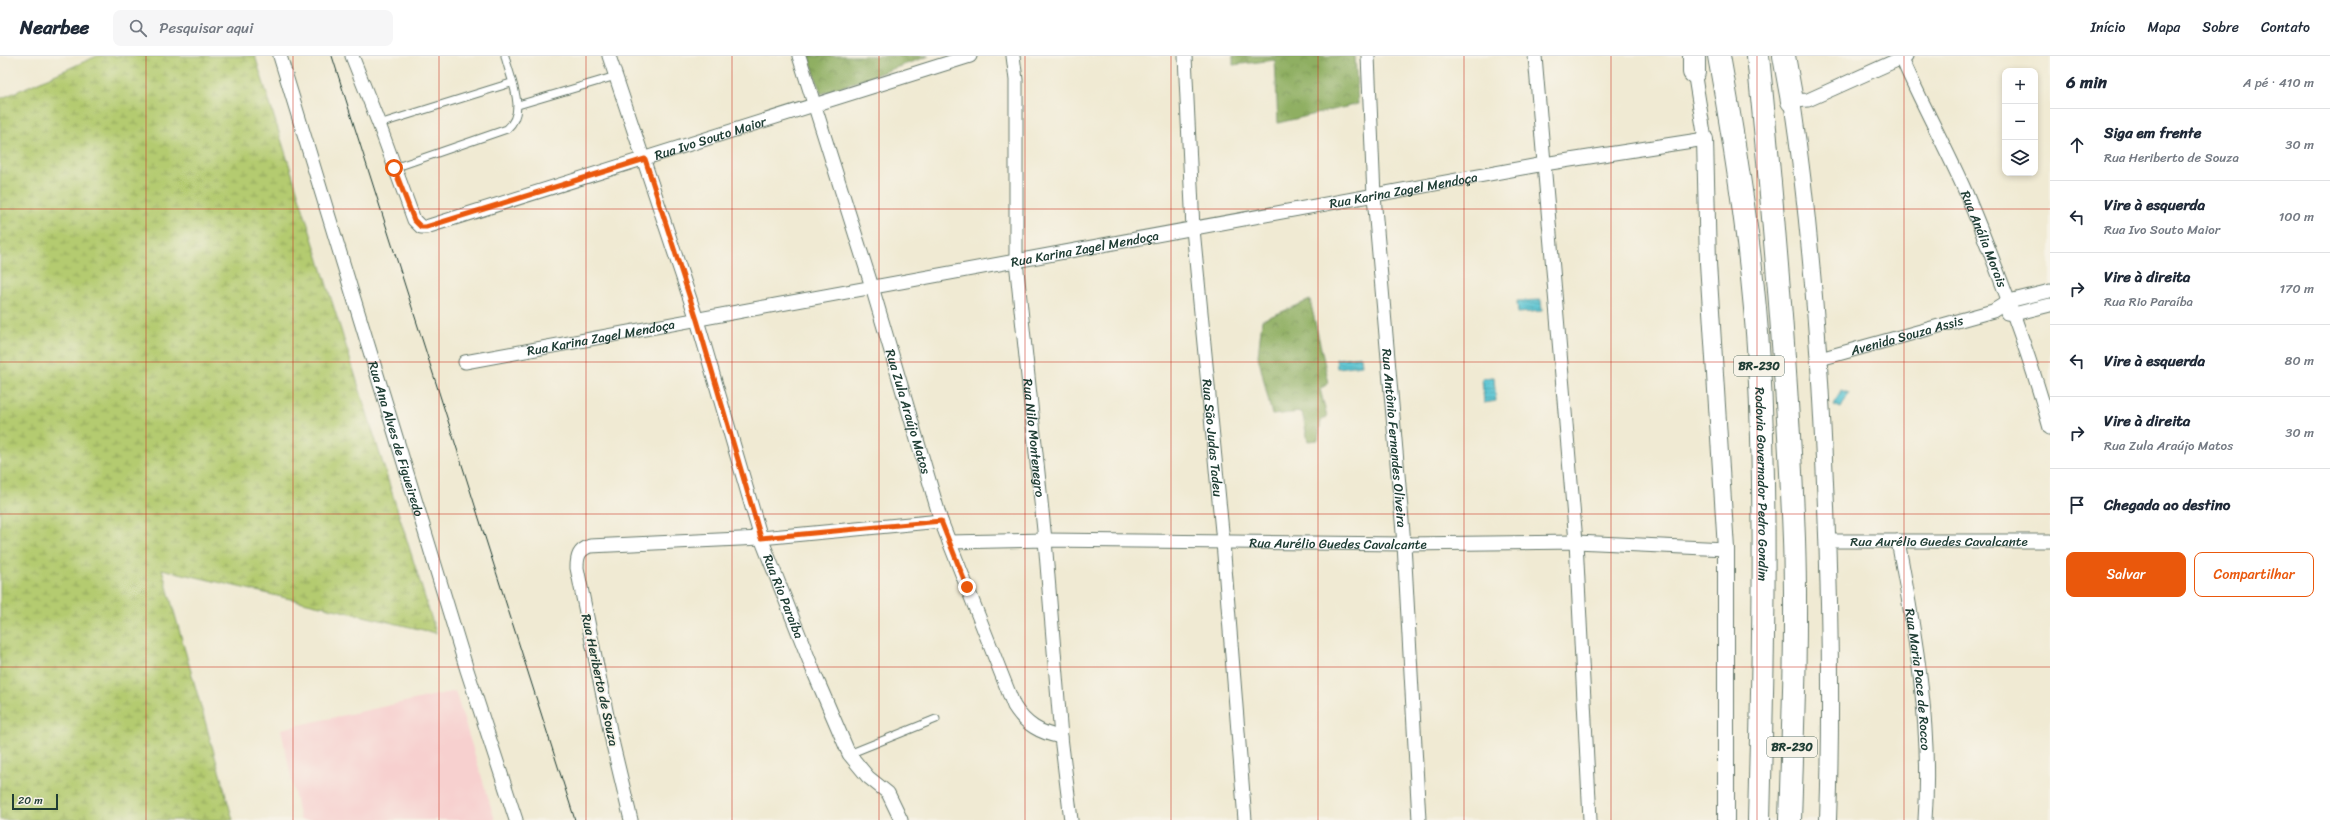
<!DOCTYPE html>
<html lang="pt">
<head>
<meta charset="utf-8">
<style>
	:root { --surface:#fff; --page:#f6f6f7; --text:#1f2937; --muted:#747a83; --line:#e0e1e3; --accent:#ea580c }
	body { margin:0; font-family:Sriracha,sans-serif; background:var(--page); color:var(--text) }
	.controls { position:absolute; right:12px; top:12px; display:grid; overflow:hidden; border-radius:8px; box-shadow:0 2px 6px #0003 }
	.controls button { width:36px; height:36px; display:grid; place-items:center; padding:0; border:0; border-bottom:1px solid var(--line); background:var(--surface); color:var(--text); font:20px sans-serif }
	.scale { position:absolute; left:12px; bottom:10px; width:46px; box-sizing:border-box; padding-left:4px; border:2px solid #1f3d34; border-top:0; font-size:11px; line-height:14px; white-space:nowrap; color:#1f3d34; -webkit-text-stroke:3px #f7f3e8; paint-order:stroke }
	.stop { position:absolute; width:12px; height:12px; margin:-9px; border:3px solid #ea580c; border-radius:50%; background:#fff }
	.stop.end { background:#ea580c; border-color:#fff; box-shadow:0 1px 4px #0008 }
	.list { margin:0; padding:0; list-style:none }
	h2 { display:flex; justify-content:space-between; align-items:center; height:52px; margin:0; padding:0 16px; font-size:17px }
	h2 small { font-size:13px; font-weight:400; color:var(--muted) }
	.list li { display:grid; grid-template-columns:26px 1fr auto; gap:12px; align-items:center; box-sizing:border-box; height:72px; padding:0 16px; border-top:1px solid var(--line) }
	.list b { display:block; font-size:15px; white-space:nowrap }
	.list p { margin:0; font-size:13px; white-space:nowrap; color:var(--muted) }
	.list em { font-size:13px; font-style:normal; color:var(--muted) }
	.actions { display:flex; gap:8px; padding:12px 16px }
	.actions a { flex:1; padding:9px 0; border:1px solid var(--accent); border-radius:8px; text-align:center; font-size:14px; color:var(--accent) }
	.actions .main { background:var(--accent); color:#fff }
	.icon { flex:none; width:22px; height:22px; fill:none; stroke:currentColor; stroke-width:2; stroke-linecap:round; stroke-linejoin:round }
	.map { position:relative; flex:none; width:2050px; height:764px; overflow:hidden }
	header { display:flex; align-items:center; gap:24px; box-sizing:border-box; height:56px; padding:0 20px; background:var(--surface); border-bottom:1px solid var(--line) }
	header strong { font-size:19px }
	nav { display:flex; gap:22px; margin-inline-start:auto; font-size:14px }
	.search { width:280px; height:36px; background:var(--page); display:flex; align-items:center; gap:10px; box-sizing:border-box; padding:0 14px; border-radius:8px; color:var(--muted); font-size:15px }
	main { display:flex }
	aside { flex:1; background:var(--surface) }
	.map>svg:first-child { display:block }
	.built { fill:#f7d0cf }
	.forest { fill:url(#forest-crowns); stroke:#57764b }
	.wetland { fill:url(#wetland-marsh); stroke:#6a8452 }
	.water { fill:url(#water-rules); stroke:#3c8184 }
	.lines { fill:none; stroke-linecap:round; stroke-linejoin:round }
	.service-casing { stroke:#687a6c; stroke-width:9 }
	.minor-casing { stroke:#687a6c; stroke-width:15 }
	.tertiary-casing { stroke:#687a6c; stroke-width:18 }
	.trunk-casing { stroke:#687a6c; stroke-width:24 }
	.service { stroke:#fff; stroke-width:7 }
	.minor { stroke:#fff; stroke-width:13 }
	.tertiary { stroke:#fff; stroke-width:16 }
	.trunk { stroke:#fff; stroke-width:22 }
	.tram { stroke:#1f3d34; stroke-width:1 }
	.route { stroke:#ea580c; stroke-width:5 }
	.grid { fill:none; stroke:#c8321e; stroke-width:1; stroke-opacity:0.55 }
	.labels { text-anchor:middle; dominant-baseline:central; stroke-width:3.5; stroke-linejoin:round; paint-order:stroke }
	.shield { fill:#f7f3e8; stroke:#60746a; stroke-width:1 }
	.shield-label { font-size:12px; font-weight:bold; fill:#1f3d34 }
	.street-label { font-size:13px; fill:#1f3d34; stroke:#f7f3e8 }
</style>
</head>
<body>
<header>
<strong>Nearbee</strong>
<div class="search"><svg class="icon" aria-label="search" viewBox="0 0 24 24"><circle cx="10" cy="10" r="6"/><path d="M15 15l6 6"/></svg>Pesquisar aqui</div>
<nav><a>Início</a><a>Mapa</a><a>Sobre</a><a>Contato</a></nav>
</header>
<main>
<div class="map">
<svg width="2050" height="764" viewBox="0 0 2050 764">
	<defs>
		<pattern id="forest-crowns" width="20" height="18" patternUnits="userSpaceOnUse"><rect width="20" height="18" fill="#8faf62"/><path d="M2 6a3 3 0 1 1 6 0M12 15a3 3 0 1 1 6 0" fill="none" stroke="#749052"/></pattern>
		<pattern id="wetland-marsh" width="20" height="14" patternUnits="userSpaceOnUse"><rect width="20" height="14" fill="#b4cb70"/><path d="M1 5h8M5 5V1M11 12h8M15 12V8" fill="none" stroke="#92a65d"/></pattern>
		<pattern id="water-rules" width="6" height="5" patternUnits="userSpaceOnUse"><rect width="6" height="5" fill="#5ac5d3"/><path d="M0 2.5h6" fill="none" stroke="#4aa1ac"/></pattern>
	</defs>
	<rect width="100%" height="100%" fill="#f7f3e8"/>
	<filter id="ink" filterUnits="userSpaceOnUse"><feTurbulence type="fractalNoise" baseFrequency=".025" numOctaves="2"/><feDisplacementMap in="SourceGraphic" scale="8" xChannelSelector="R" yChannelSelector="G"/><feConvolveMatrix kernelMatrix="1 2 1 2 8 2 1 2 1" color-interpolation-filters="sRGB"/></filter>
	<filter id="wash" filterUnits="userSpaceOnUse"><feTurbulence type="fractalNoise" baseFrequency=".012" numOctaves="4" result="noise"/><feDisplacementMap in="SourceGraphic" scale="16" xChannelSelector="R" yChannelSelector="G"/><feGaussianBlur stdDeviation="0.9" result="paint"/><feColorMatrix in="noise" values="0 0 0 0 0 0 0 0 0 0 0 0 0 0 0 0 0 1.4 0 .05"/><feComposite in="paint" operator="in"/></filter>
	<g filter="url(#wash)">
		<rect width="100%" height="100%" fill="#f0ead3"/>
		<polygon class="built" points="455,635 495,764 300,764 281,673"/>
		<g class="forest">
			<polygon points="809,0 929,0 821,38"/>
			<polygon points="1233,0 1355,0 1358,48 1278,67 1275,4 1233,9"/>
			<polygon points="1310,244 1329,327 1320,333 1327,361 1321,365 1318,384 1308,385 1302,356 1272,359 1258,300 1262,264"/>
		</g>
		<polygon class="wetland" points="97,0 255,0 436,577 162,513 233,764 0,764 0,43"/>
		<g class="water">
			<polygon points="1541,244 1542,255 1518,257 1517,245"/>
			<polygon points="1361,300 1362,309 1337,312 1336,303"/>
			<polygon points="1494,321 1496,345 1484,347 1482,322"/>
			<polygon points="1841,334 1849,337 1841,352 1834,349"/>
		</g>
	</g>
	<g filter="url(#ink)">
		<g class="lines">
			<defs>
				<g id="service">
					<polyline points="518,49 616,20"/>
					<polyline points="379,68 511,27"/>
					<path d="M394,112L507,73C528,55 510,23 505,0"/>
					<polyline points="849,698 936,663"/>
				</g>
				<g id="minor">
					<path id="s1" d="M280,0L467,614L516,764"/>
					<path id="s2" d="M352,0L379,68L414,164L421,171H426L970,0"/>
					<path id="s3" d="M609,0L697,264L761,482L815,619L849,698L868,721L888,737L901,764"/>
					<path id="s4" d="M799,0L872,231L941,465L1014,650C1026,669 1040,677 1061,681"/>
					<path id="s5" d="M1013,0L1016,24V205L1045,484L1061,681L1071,764"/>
					<path id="s6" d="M1185,0L1193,173L1223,486L1245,764"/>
					<path id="s7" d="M1368,0L1374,140L1404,488L1419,764"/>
					<polyline points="1535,0 1576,486 1590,764"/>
					<path id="s8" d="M1901,0C1921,47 1946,91 1966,137C1998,214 2028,292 2050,372"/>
					<polyline points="1792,45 1808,44 1906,0"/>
					<polyline points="2007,257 2014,258 2050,249"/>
					<path id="s9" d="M1820,303L1993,255L2009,245L2050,235"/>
					<path id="s10" d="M465,306L1544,108L1705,83L1693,9"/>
					<path id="s11" d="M1828,485H2050"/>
					<path id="s12" d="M1898,485C1915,577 1932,670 1925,764"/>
					<path id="s13" d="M949,486L1045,484L1404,488L1576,486L1726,493"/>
					<path d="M631,764L613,689L577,512C577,500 579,494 590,490L761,482L941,465"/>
				</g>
				<g id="tertiary">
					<path d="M1792,45C1811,172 1820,299 1825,427C1830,540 1832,652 1828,764"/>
					<polyline points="1705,83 1708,207 1726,493 1726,764"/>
				</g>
				<g id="trunk">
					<path id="s14" d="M1719,0C1737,101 1753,203 1759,306C1767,458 1763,611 1759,764"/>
					<path d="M1758,0C1774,161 1788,322 1794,483C1797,577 1793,671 1790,764"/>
					<polyline points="1784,0 1792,45"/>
					<polyline points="1694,16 1694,0"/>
				</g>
			</defs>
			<use href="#service" class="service-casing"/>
			<use href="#minor" class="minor-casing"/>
			<use href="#tertiary" class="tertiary-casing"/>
			<use href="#trunk" class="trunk-casing"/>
			<use href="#service" class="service"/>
			<use href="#minor" class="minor"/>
			<use href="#tertiary" class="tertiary"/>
			<use href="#trunk" class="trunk"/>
			<polyline class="tram" points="332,0 575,764"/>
		</g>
	</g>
	<g class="lines" filter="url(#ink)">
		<polyline class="route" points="394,112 414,164 421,171 426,171 645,103 697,264 761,482 941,465 967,531"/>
	</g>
	<path class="grid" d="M146,0V764M293,0V764M439,0V764M586,0V764M732,0V764M879,0V764M1025,0V764M1171,0V764M1318,0V764M1464,0V764M1611,0V764M1757,0V764M1904,0V764M0,153H2050M0,306H2050M0,458H2050M0,611H2050"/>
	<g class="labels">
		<g class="shield">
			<rect x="1734" y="300" width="50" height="20" rx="3"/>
			<rect x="1767" y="681" width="50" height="20" rx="3"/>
		</g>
		<g class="shield-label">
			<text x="1759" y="310">BR-230</text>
			<text x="1792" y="691">BR-230</text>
		</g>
		<g class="street-label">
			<text stroke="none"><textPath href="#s2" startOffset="488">Rua Ivo Souto Maior</textPath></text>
			<text stroke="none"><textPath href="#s10" startOffset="954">Rua Karina Zagel Mendoça</textPath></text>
			<text stroke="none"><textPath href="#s8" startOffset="201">Rua Anália Morais</textPath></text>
			<text stroke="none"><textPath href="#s10" startOffset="630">Rua Karina Zagel Mendoça</textPath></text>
			<text stroke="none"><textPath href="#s9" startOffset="90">Avenida Souza Assis</textPath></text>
			<text stroke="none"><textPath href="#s10" startOffset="138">Rua Karina Zagel Mendoça</textPath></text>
			<text stroke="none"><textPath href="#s4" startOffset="372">Rua Zula Araújo Matos</textPath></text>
			<text stroke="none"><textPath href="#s1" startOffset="400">Rua Ana Alves de Figueiredo</textPath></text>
			<text stroke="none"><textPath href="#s5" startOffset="383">Rua Nilo Montenegro</textPath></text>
			<text stroke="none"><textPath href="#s6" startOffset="383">Rua São Judas Tadeu</textPath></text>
			<text stroke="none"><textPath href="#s7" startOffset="383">Rua Antônio Fernandes Oliveira</textPath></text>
			<text stroke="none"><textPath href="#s14" startOffset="431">Rodovia Governador Pedro Gondim</textPath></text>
			<text stroke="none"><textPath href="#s11" startOffset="111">Rua Aurélio Guedes Cavalcante</textPath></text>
			<text stroke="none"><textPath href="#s13" startOffset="389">Rua Aurélio Guedes Cavalcante</textPath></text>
			<text stroke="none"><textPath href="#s3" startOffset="568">Rua Rio Paraíba</textPath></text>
			<text transform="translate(600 624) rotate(78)">Rua Heriberto de Souza</text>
			<text stroke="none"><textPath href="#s12" startOffset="140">Rua Maria Pace de Rocco</textPath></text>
		</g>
	</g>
</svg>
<div class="controls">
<button>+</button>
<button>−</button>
<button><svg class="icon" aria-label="layers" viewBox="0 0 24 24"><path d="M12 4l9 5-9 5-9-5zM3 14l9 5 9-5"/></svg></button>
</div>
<div class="scale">20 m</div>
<div class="stop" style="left:394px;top:112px"></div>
<div class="stop end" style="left:967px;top:531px"></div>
</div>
<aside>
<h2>6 min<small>A pé · 410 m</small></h2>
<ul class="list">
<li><svg class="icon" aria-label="ahead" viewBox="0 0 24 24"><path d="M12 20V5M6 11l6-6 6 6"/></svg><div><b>Siga em frente</b><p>Rua Heriberto de Souza</p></div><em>30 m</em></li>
<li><svg class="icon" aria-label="left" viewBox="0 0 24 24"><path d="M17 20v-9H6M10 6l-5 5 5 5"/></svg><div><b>Vire à esquerda</b><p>Rua Ivo Souto Maior</p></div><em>100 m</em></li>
<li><svg class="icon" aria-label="right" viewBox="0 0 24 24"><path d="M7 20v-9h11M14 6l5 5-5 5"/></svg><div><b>Vire à direita</b><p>Rua Rio Paraíba</p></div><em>170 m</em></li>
<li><svg class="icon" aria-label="left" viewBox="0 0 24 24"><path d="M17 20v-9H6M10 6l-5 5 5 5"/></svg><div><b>Vire à esquerda</b></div><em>80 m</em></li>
<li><svg class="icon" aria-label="right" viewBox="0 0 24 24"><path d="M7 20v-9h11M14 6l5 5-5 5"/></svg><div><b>Vire à direita</b><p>Rua Zula Araújo Matos</p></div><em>30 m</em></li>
<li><svg class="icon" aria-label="arrive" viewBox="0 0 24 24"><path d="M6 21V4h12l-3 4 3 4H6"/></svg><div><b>Chegada ao destino</b></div></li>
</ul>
<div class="actions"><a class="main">Salvar</a><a>Compartilhar</a></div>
</aside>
</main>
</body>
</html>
